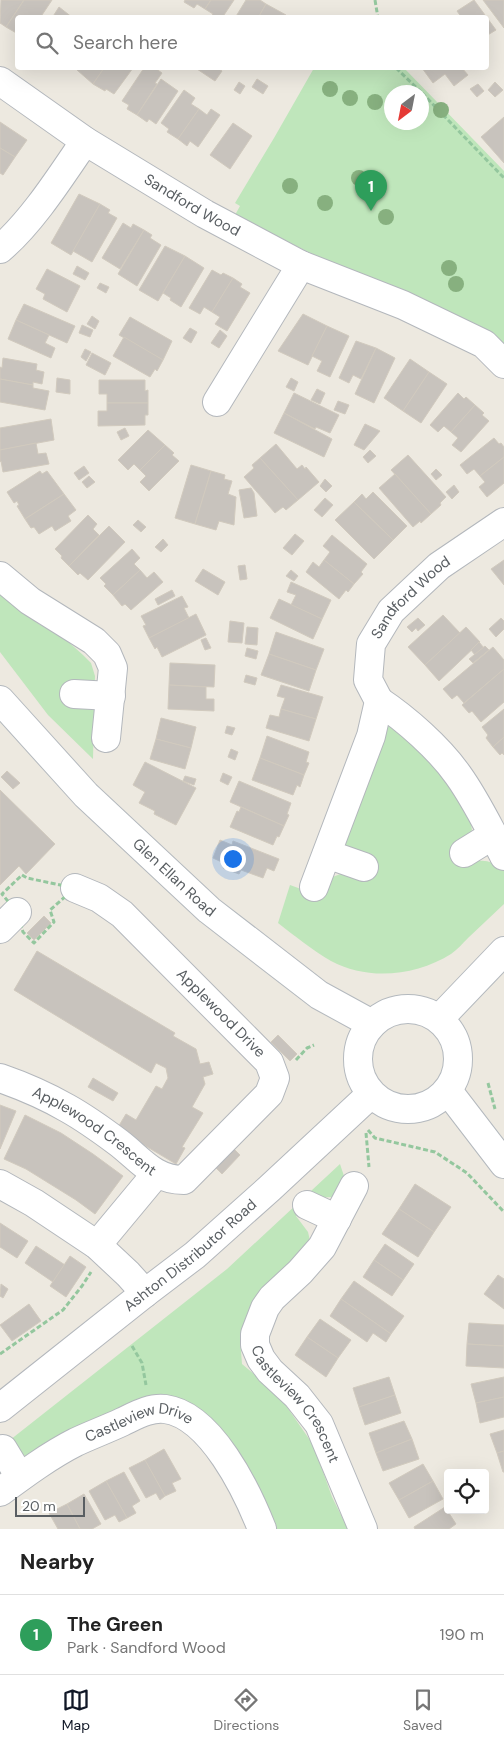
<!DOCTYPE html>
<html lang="en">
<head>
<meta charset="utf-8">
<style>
	:root { --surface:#fff; --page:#f6f6f6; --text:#222; --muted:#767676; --line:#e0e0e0; --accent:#111827 }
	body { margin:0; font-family:"DM Sans",sans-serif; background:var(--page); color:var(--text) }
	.controls { position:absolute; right:15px; bottom:15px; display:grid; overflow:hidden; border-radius:5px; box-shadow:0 5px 20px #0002 }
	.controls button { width:45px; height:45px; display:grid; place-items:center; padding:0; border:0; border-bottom:1px solid var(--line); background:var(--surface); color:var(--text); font:25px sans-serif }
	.compass { position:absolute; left:384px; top:85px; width:45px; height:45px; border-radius:50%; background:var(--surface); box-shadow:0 5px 20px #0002; rotate:212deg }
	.scale { position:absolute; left:15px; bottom:12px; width:70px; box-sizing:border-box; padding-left:5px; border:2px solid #595e62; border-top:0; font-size:14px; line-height:18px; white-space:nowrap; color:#595e62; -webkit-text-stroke:4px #fff; paint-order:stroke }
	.you { position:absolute; left:232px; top:858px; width:18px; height:18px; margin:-12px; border:4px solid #fff; border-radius:50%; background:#1a73e8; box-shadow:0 0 0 8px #1a73e833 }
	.badge { display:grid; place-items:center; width:32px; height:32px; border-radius:50%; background:var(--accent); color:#fff; font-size:16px; font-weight:700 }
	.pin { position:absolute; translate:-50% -41px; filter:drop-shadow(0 1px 2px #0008) }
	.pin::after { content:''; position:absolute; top:26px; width:18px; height:15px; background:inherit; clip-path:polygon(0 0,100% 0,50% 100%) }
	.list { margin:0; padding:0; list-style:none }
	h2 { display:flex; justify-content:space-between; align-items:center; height:65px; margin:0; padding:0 20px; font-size:21px }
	h2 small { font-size:16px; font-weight:400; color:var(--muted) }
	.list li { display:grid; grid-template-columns:32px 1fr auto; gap:15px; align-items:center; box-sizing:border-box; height:80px; padding:0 20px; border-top:1px solid var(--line) }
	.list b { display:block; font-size:19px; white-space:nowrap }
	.list p { margin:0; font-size:16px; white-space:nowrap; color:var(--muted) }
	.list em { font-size:16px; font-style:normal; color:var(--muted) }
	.icon { flex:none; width:28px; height:28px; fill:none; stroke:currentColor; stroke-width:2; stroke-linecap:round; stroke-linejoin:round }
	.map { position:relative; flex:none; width:504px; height:1529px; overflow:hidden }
	.search { position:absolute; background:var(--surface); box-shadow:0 5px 20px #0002; left:15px; right:15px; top:15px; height:55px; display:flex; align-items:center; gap:12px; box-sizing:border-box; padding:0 18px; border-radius:5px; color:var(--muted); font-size:19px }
	.sheet { height:145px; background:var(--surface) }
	nav { display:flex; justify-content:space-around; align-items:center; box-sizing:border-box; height:70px; border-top:1px solid var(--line); background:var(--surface); font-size:14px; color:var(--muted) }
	nav a { display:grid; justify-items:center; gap:2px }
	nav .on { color:var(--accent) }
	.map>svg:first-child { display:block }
	.green { fill:#bfe6bb; fill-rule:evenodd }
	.building { fill:#c8c3bd; stroke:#d1cabe }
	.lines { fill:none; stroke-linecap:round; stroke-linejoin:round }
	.street-casing { stroke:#b3b7bc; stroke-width:30 }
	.secondary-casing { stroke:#b4b9be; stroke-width:30 }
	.path { stroke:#94c79e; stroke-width:3; stroke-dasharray:5 2.5; stroke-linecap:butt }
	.street { stroke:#fff; stroke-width:28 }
	.secondary { stroke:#fff; stroke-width:28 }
	.tree { fill:#87b07f }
	.labels { text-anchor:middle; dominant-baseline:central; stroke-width:4; stroke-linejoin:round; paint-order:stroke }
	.street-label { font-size:15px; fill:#595e62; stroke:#fff }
</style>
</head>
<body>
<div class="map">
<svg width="504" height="1529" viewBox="0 0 504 1529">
	<rect width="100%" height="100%" fill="#ede9e0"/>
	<g class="green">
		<path d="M314,68H404L504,171V351L235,215L240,206L235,203L274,138ZM392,92H422V122H392Z"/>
		<polygon points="0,593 39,624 64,638 83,655 91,663 95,676 93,759 48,715 0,652"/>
		<path d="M387,724L395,726L428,755L465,805L471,824L472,830L466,839L465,865C484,858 488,860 504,870V904C492,915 480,927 468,938C463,943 457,950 451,954C416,976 368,981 331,961C312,950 295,936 278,923L290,885L320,896L330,878L343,873L354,855L344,843Z"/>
		<polygon points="340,1164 345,1179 333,1197 313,1198 296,1216 308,1232 311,1245 265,1290 240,1338 242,1364 278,1394 314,1446 332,1497 348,1529 274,1529 253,1476 227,1437 195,1407 162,1394 103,1415 36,1453 25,1456 16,1450 10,1440 227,1269"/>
	</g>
	<g class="building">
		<polygon points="1,0 24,0 6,27 0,23"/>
		<polygon points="24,0 52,0 40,18 18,18 18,34 6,27"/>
		<polygon points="185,0 211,0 205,9 197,4 194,8 184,2"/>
		<polygon points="211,0 234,0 222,18 210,18 213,14 205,9"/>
		<polygon points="246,0 260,0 266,4 258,18 235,18"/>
		<polygon points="474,0 496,30 486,36 486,18 462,18 457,11"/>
		<polygon points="483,0 504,0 504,28"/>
		<polygon points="266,4 286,15 284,18 258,18"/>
		<polygon points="59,7 73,18 52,18"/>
		<polygon points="78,68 104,68 93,84 77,70"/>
		<polygon points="104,68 133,68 114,94 106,89 105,91 93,84"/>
		<polygon points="144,68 155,68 162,73 155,83 157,84 137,115 127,109 129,105 122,101"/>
		<polygon points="198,68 217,68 222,71 215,81 197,69"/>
		<polygon points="422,68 462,68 468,75 454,86 445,74 433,83"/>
		<polygon points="161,79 178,91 156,124 149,119 147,122 137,115"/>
		<polygon points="257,79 268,86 263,94 252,87"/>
		<polygon points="239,82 245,86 240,94 234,90"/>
		<polygon points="495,82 503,90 495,97 488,90"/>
		<polygon points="478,84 484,91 477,97 470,89"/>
		<polygon points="184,90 195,98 191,104 199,109 178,139 167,132 169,129 161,123"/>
		<polygon points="199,109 207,115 211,109 220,115 198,147 190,141 187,146 178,139"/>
		<polygon points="504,117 504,163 481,137"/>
		<polygon points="0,122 27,140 15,157 0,148"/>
		<polygon points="233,123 252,136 230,169 210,155"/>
		<polygon points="0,148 15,157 3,175 0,173"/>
		<polygon points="79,194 100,204 71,255 51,243"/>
		<polygon points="100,204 110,210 108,213 117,218 92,262 73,251"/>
		<polygon points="123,223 131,228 133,224 144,230 120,269 102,258"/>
		<polygon points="144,230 152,235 150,238 161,245 137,286 118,274"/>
		<polygon points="165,246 185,256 158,301 139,290"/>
		<polygon points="185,256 204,268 181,307 170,300 171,298 163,293"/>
		<polygon points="77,266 89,273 85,280 73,274"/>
		<polygon points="47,269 80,286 67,312 43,299 45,294 36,289"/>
		<polygon points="212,270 221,275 223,273 233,278 212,312 204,307 200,314 189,308"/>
		<polygon points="233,278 242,284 240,287 250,293 227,331 215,324 220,317 212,312"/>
		<polygon points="100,283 109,287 106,293 97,288"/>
		<polygon points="24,304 75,326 67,343 16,320"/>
		<polygon points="303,314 327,326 308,365 278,351"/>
		<polygon points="92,316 99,321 95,329 87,324"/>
		<polygon points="130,317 172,341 163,360 119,335"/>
		<polygon points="16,320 49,335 45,343 55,348 51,358 8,339"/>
		<polygon points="82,325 93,330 90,337 79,333"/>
		<polygon points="327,326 349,336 330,377 317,371 322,361 312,356"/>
		<polygon points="190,328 197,332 191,343 183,338"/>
		<polygon points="220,330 227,336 219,348 211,343"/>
		<polygon points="124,337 163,360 157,371 155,369 150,377 113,356"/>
		<polygon points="356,341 376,348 361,379 353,375 349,383 339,378"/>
		<polygon points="376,348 395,358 374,403 355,394"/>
		<polygon points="85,349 91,352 86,361 81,357"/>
		<polygon points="92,353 111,363 105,375 86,365"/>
		<polygon points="3,358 37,364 36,370 44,372 42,384 33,382 33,385 0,379 0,367 2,368"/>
		<polygon points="410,359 429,372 403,411 384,398"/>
		<polygon points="429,372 447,384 421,423 403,411"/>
		<polygon points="57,378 70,380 70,394 56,392"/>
		<polygon points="291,378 298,382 294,391 286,387"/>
		<polygon points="0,379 33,385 33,388 49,391 45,410 0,402"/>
		<polygon points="99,380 145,380 145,391 148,390 148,403 107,403 107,394 99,394"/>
		<polygon points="317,389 325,393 320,404 311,400"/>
		<polygon points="294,393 339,415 330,433 316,427 315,429 284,413"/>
		<polygon points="458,393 464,399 466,397 475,405 451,432 444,426 438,432 430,425"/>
		<polygon points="338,401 349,405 345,414 334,410"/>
		<polygon points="107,403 148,403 148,415 145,415 145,425 98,426 98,411 107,411"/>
		<polygon points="475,405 484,413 482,415 489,421 461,452 452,445 458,438 451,432"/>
		<polygon points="284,413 332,439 324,457 274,433"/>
		<polygon points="51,419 54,440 0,450 0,428"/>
		<polygon points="365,424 380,431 364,450 354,445"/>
		<polygon points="125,428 129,436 121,440 117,432"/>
		<polygon points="148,430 165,445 140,470 134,464 128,470 118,460"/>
		<polygon points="494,438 499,444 501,443 504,447 504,457 480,476 474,469 467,474 460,465"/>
		<polygon points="36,443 38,454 46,453 49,464 3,472 1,461 0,462 0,450"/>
		<polygon points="276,444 297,469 302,465 305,469 306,467 319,482 298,500 260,458"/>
		<polygon points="165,445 174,453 172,455 179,461 149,491 140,482 146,476 140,470"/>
		<polygon points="370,450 376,456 368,463 363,457"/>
		<polygon points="408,455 446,497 440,503 441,505 431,514 391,470"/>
		<polygon points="504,457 504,483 487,497 479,487 485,482 480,476"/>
		<polygon points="260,458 298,500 286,510 283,507 275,513 244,477 254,468 252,465"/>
		<polygon points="191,465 211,471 195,524 175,518"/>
		<polygon points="84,466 89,473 79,480 74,473"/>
		<polygon points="436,469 442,475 436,480 431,474"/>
		<polygon points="40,471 42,474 47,471 64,494 25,519 17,506 19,505 17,501 14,503 7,492"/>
		<polygon points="211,471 225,475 224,479 232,481 228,494 236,497 234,525 219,521 216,530 195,524"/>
		<polygon points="395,474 431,514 421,523 420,521 413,527 379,488"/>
		<polygon points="89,476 95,482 87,488 82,482"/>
		<polygon points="325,479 332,486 326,492 320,486"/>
		<polygon points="454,485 459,492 452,499 446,492"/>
		<polygon points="251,488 254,493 257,516 244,518 239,490"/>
		<polygon points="373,492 407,526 393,540 354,502 362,494 366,499"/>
		<polygon points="64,494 76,510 68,516 71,521 55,531 52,526 39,534 34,527 31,528 25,519"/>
		<polygon points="325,498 333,505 322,517 314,510"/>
		<polygon points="354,502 393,540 374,559 335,520"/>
		<polygon points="88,515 97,524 93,529 99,535 69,566 61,558 62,556 55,549"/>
		<polygon points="138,520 146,527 141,532 133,525"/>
		<polygon points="109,526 125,542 88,580 80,573 78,575 69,566"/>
		<polygon points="295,534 304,541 292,555 283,548"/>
		<polygon points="332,535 367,564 361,572 363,574 354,584 324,560 330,552 323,546"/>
		<polygon points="163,539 168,545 161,552 155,547"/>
		<polygon points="132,549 140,558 134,564 140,570 113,595 104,586 106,584 100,578"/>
		<polygon points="324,560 354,584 348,592 346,590 339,599 306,572 313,562 319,567"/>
		<polygon points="504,560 504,585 491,569"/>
		<polygon points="245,565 247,579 240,580 238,566"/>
		<polygon points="203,569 225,582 218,595 195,581"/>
		<polygon points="140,570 147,578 154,572 163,582 131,610 125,604 122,606 113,595"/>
		<polygon points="291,570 298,576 294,581 286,576"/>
		<polygon points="291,582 331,600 322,619 291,605 296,595 287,592"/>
		<polygon points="172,590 175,596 158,605 155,599"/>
		<polygon points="182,596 188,607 184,608 189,618 149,638 143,626 146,625 141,616"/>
		<polygon points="279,599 322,619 313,639 270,618"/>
		<polygon points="196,614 206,635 162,657 157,647 155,649 149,638"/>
		<polygon points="443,615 460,633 425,665 408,647"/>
		<polygon points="418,618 425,625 418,631 416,628 412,632 407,627"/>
		<polygon points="501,618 504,621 504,629 496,637 489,629"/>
		<polygon points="230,621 244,623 242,643 228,642"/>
		<polygon points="247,627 258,628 257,645 245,644"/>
		<polygon points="466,627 480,642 439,681 425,665"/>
		<polygon points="276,632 324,649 316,670 269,654"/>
		<polygon points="206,638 211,648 205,650 201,640"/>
		<polygon points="479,642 484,648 475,655 471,650"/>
		<polygon points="485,646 489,650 473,663 469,659"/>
		<polygon points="493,647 504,660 504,669 464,703 457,695 452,699 443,689"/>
		<polygon points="247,648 258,651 256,659 245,656"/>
		<polygon points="269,654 316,670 309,691 261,675"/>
		<polygon points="170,663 215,665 214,687 169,685"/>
		<polygon points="504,669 504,702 481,722 472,711 469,713 462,705"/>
		<polygon points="246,675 257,678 255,685 244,682"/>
		<polygon points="169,685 206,687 206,699 214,699 214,711 168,709"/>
		<polygon points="281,685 323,697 316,719 281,709 285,698 277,696"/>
		<polygon points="281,709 316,719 309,741 266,728 270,715 279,717"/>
		<polygon points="504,709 504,737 493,747 486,738 488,735 482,727"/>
		<polygon points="161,718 196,727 191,748 156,739"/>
		<polygon points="227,726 235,728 232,735 225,733"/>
		<polygon points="267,736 309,752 306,762 309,763 304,775 260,758"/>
		<polygon points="504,737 504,755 502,753 500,755 493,747"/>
		<polygon points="156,739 191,748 185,769 150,759"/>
		<polygon points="231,749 238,752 235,760 228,757"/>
		<polygon points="260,758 304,775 300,787 297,785 293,795 252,780"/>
		<polygon points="145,762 196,788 176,825 154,814 155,811 139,803 145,792 133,785"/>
		<polygon points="7,771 20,783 13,789 1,777"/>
		<polygon points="223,773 232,777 228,785 220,781"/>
		<polygon points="185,776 196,779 194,785 183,781"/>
		<polygon points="239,781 291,803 287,814 289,815 284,826 230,802"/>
		<polygon points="0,790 55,844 26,874 19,866 0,885"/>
		<polygon points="241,807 284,826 279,837 277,836 273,845 230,827 237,811 239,812"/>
		<polygon points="220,840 232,845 233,841 279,859 274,871 267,868 263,878 241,870 239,874 223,868 226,864 213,858"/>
		<polygon points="44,916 51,923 34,940 27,933"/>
		<polygon points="37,951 175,1033 173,1036 196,1049 200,1064 209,1062 213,1074 203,1077 205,1084 192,1107 203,1113 182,1147 185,1148 176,1164 117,1129 126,1114 136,1120 156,1086 162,1089 168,1078 166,1068 156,1063 151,1073 14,990"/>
		<polygon points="278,1035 297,1054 290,1061 271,1042"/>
		<polygon points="93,1078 118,1093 113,1101 88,1087"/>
		<polygon points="0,1105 16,1111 0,1149"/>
		<polygon points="25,1115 61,1133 93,1154 123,1176 95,1214 76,1200 26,1169 4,1159"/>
		<polygon points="231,1146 240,1155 222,1174 213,1165"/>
		<polygon points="415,1184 451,1207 434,1232 399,1209"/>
		<polygon points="399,1209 434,1232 418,1257 382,1234"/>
		<polygon points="0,1223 28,1241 17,1258 0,1247"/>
		<polygon points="385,1244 414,1264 403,1280 374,1260"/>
		<polygon points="36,1246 65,1265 53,1282 25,1263"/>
		<polygon points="70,1256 86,1267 66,1297 50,1286"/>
		<polygon points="374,1260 403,1280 392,1296 363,1277"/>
		<polygon points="498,1275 504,1279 504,1309 484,1294"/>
		<polygon points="354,1281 404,1316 391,1334 341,1299"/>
		<polygon points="1,1284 8,1289 3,1298 0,1296"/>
		<polygon points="341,1299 391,1334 386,1342 373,1333 367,1342 330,1316"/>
		<polygon points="29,1304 41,1321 12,1341 0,1325"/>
		<polygon points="320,1319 351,1340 338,1358 307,1337"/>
		<polygon points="469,1323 504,1325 504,1346 467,1344"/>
		<polygon points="307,1337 338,1358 326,1377 295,1355"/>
		<polygon points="467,1344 504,1346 504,1368 466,1366"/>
		<polygon points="389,1377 395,1395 359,1407 353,1388"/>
		<polygon points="504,1377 504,1397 476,1403 471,1384"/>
		<polygon points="395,1395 401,1413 365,1425 359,1407"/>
		<polygon points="504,1397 504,1417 480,1423 476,1403"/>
		<polygon points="404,1421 412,1439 376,1453 369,1433"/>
		<polygon points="504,1430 504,1451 497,1453 490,1434"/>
		<polygon points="412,1439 419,1459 383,1471 376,1453"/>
		<polygon points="164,1449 181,1479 172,1483 176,1491 165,1496 145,1460"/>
		<polygon points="504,1451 504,1472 503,1472 497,1453"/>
		<polygon points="145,1460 165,1496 160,1500 156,1493 146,1498 129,1468"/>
		<polygon points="423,1464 433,1481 399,1500 389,1483"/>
		<polygon points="124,1472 140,1501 132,1506 136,1513 127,1518 106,1481"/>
		<polygon points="106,1481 127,1518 119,1522 115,1515 105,1520 89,1491"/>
		<polygon points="433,1481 443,1499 409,1518 399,1500"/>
		<polygon points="84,1494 101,1524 92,1529 80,1529 67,1504"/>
		<polygon points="67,1504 80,1529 58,1529 49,1513"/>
		<polygon points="445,1507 456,1524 449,1529 415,1529 414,1527"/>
	</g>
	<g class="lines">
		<defs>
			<g id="street">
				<path id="s1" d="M0,81L85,141L205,214L301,265L403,305L484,344L504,364"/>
				<path d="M0,249C32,222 61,176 85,141"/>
				<polyline points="217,402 301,265"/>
				<polyline points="0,576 30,601 94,641 107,654 113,668 106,738"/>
				<polyline points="74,694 111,696"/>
				<path d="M379,701C406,719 439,748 458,775C476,800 490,829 504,856"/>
				<polyline points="464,853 493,835"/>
				<polyline points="327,854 364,867"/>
				<path id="s2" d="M314,887L371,736L379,701L368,680L371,644L391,611L439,566L504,522"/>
				<polyline points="0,929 17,912"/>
				<path id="s3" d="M0,1078C23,1086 46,1096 67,1108C85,1118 103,1131 119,1143C141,1160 154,1180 184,1180L269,1094L275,1078L269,1062L122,914L99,898L75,888"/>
				<polyline points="0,1184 34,1203 97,1245 128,1274 145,1293"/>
				<path id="s4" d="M354,1186L322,1247L300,1272L272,1298L265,1308L255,1334V1345L261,1359L270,1371L297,1396L319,1424L363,1529"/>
				<polyline points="307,1205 337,1219"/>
				<polyline points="97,1245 156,1174"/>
				<path id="s5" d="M0,1408L145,1293L195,1255L270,1188L371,1094"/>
				<polyline points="3,1449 20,1477"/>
				<path id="s6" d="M0,1492C23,1475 50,1455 76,1442C91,1435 107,1429 122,1422C135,1416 150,1407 165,1409C211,1415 247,1491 262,1529"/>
			</g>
			<g id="secondary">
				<path id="s7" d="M0,700L86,795L209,910L319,995L372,1024"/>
				<circle cx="408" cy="1059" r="50"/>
				<polyline points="439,1019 504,951"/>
				<polyline points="448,1091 504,1164"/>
			</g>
		</defs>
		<use href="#street" class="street-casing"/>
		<use href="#secondary" class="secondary-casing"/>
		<g class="path">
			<polyline points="375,0 378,18"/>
			<polyline points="396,68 421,92"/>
			<polyline points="422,93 504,178"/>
			<polygon points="22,875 27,878 75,888 50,910 54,922 34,943 23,932 17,912 2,894"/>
			<polyline points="296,1060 307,1048 314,1045"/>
			<polyline points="488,1083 495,1109"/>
			<polyline points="368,1130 375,1138 435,1152 467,1173 504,1212"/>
			<polyline points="366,1133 369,1167"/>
			<polyline points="132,1346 142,1363 146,1385"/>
			<polyline points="0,1354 63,1310 82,1286 91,1272"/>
		</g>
		<use href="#street" class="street"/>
		<use href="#secondary" class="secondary"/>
	</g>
	<g class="tree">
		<circle cx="330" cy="89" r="8"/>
		<circle cx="350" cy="98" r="8"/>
		<circle cx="375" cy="102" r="8"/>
		<circle cx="441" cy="110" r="8"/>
		<circle cx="359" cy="178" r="8"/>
		<circle cx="290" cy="186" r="8"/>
		<circle cx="325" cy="203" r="8"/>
		<circle cx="386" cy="217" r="8"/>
		<circle cx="449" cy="268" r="8"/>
		<circle cx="456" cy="284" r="8"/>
	</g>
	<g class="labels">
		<g class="street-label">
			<text stroke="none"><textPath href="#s1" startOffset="229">Sandford Wood</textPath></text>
			<text stroke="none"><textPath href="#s2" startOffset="319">Sandford Wood</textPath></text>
			<text stroke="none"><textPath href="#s7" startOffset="249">Glen Ellan Road</textPath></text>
			<text transform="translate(221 1013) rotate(45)">Applewood Drive</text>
			<text stroke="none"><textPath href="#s3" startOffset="109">Applewood Crescent</textPath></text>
			<text stroke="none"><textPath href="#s5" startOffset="244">Ashton Distributor Road</textPath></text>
			<text stroke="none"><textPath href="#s4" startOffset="264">Castleview Crescent</textPath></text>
			<text stroke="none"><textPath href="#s6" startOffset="159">Castleview Drive</textPath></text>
		</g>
	</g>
</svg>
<div class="controls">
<button><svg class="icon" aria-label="locate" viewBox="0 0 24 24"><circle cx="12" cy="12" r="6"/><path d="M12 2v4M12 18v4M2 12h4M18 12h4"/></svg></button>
</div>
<svg class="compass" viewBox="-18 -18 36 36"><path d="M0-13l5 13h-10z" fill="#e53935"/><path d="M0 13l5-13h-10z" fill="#767676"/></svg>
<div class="scale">20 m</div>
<div class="you"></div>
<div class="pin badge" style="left:371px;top:211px;background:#2e9e5b">1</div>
<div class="search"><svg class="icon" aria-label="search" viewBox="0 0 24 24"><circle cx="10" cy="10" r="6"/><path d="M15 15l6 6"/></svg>Search here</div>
</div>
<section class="sheet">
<h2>Nearby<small></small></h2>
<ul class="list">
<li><span class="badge" style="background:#2e9e5b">1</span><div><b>The Green</b><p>Park · Sandford Wood</p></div><em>190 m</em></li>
</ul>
</section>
<nav>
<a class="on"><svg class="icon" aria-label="map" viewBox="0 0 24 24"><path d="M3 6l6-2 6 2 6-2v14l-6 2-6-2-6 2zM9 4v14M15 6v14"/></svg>Map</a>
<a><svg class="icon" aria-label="directions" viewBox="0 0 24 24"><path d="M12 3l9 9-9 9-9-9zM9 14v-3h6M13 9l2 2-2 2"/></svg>Directions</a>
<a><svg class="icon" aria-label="saved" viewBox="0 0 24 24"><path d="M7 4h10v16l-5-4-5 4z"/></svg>Saved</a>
</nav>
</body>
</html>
